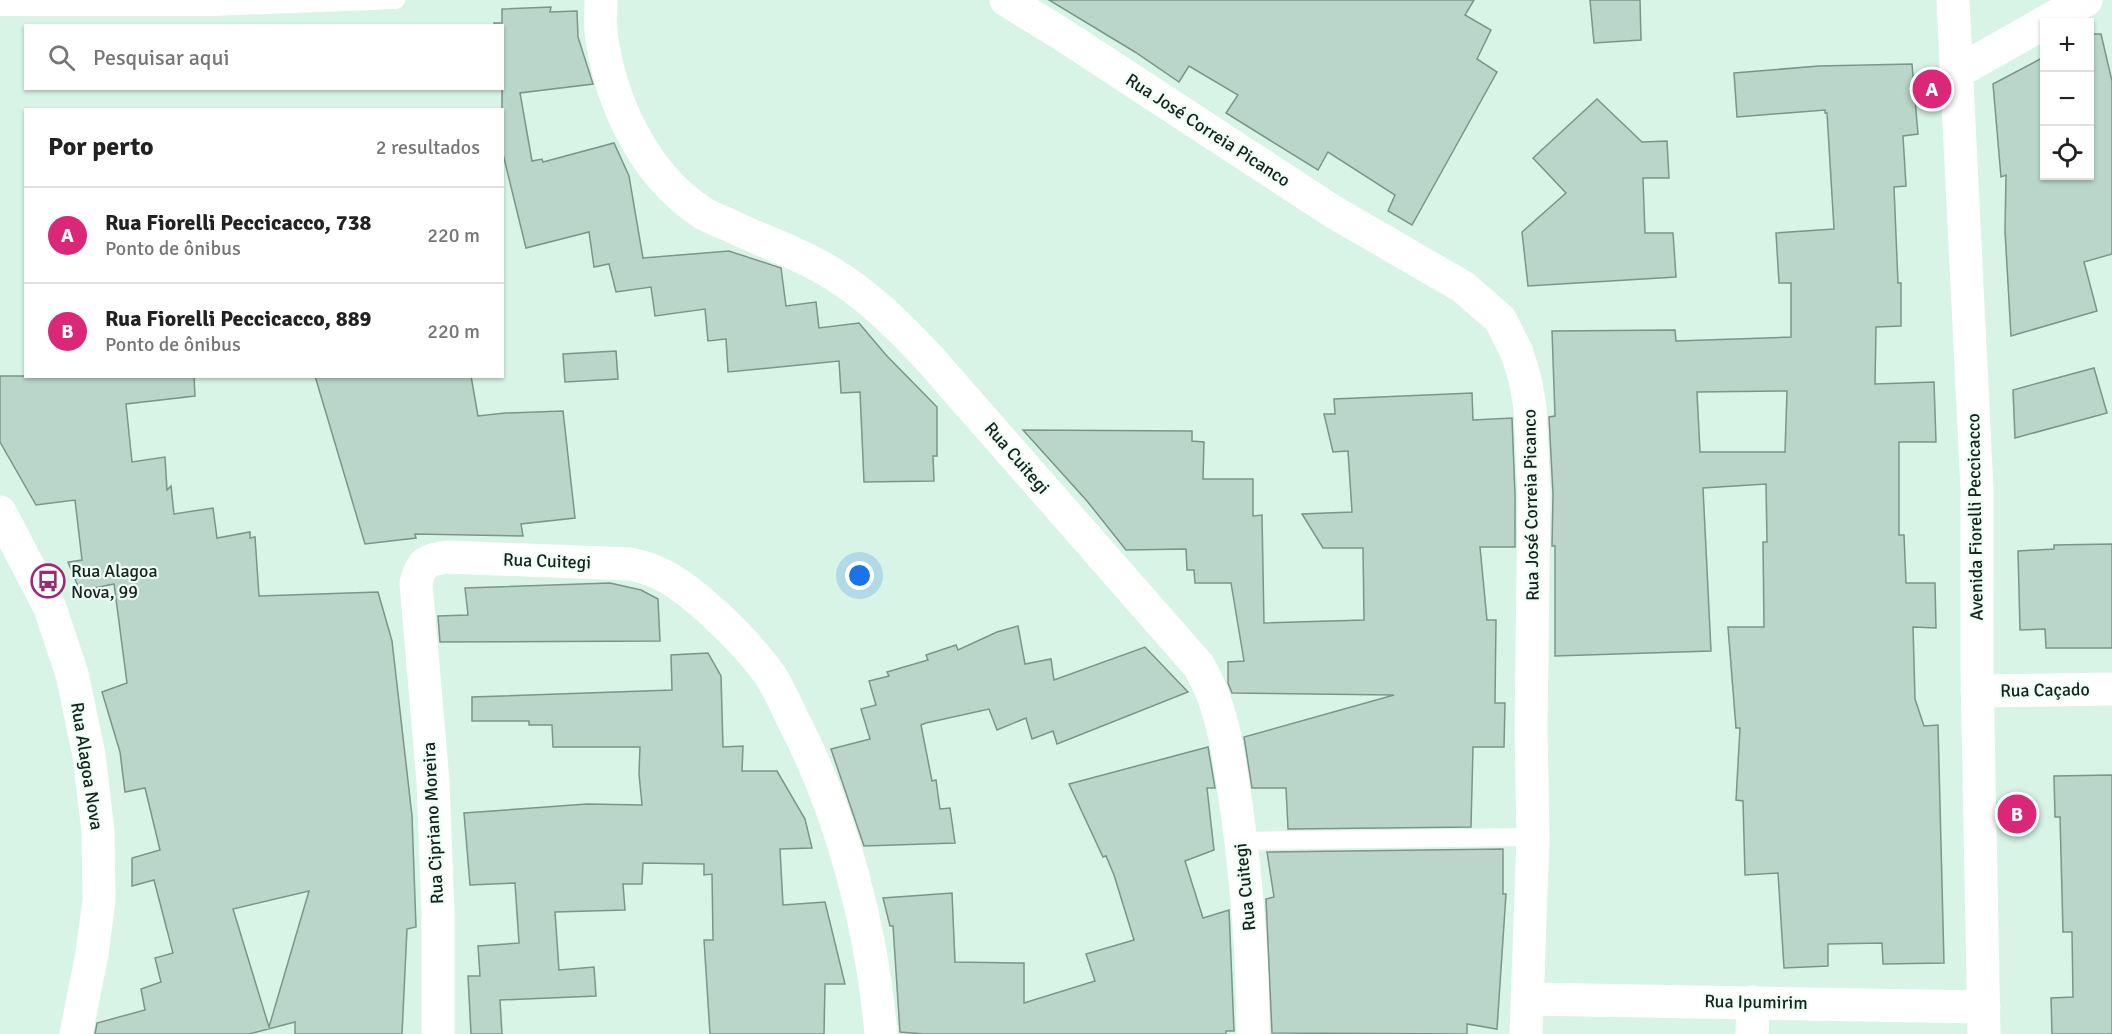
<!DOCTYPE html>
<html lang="pt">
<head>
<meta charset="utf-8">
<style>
	:root { --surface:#fff; --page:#f2f2f2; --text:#222; --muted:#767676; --line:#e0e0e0; --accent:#db2777 }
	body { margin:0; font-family:Signika,sans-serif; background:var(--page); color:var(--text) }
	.controls { position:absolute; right:18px; top:18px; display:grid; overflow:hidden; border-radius:0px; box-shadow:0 2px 4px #0004 }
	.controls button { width:54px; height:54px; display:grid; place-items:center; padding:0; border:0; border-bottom:2px solid var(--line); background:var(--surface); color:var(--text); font:30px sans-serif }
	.you { position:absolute; left:860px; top:576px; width:21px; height:21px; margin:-15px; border:4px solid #fff; border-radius:50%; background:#1a73e8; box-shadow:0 0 0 9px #1a73e833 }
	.badge { display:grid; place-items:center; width:39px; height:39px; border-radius:50%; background:var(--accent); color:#fff; font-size:20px; font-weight:700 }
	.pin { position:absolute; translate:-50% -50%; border:3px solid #fff; box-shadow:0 2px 6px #0006 }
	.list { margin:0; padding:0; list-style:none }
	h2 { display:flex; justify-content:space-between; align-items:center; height:78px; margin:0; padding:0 24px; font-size:26px }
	h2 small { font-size:20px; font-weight:400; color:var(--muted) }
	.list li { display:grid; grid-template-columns:39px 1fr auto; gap:18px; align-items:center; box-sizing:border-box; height:96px; padding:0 24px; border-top:2px solid var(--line) }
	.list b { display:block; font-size:22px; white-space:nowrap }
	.list p { margin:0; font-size:20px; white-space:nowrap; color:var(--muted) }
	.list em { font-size:20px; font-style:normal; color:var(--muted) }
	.icon { flex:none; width:33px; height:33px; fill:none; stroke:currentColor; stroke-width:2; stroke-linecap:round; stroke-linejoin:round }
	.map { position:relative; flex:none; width:2112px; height:1034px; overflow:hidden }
	.search { position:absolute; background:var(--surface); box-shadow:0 2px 4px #0004; left:24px; top:24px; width:480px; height:66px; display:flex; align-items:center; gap:15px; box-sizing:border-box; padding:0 21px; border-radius:0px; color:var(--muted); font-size:22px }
	.panel { position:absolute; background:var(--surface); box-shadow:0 2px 4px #0004; left:24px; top:108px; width:480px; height:270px; border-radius:0px }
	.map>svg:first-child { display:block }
	.building { fill:#bad5c9; stroke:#7b9589; stroke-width:1.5; fill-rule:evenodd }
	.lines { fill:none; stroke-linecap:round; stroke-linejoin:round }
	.service { stroke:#fff; stroke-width:18 }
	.minor { stroke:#fff; stroke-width:33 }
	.secondary { stroke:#fff; stroke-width:33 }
	.labels { text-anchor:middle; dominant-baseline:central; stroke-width:4.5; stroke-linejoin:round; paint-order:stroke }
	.street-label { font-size:18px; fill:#17211d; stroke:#edfef6 }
	.poi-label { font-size:18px; fill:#17211d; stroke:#edfef6; text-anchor:start }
</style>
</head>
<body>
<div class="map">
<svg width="2112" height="1034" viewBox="0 0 2112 1034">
	<rect width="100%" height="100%" fill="#d8f4e7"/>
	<g class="building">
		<polygon points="1049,0 1474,0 1465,15 1491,30 1477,59 1497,72 1412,225 1388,211 1395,195 1328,152 1318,170 1226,113 1238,95 1189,66 1179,82 1135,52"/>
		<polygon points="1590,0 1640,0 1641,40 1594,43"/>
		<polygon points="551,7 550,12 577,11 578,37 593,84 520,93 532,161 542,159 543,162 614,143 629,176 643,258 729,251 781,268 786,306 816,302 819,328 859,323 886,355 937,407 937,456 933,456 934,481 864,482 860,392 841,393 839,361 728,372 726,339 708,341 705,309 655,316 651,287 616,292 609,264 594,267 589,232 526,248 502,150 502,26 495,26 494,23 502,23 502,9"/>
		<polygon points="2090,34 2101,34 2112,81 2112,254 2084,262 2097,311 2011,336 2005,231 2006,175 2001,177 1993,84 2044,57 2044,176 2090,176"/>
		<path d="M1912,64L1918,134L1903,136L1906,186L1894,187L1898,283H1901V326L1876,327L1875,384L1934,382L1936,442H1899V535H1904L1906,583H1935L1936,628L1913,627L1915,699L1924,726L1938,725L1944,963L1883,964L1882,943L1828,944V966L1784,968L1778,873L1745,875L1743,801L1736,800L1740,728H1736L1728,627H1764L1763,542H1767L1766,484L1703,488L1711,651L1555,656V546H1552L1553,494L1549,417L1555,416L1552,331L1675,330L1676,341L1791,337V283H1779L1776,233L1834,229L1827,113H1825V110L1737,117L1734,73L1819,66ZM1787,391L1785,452H1700L1697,392Z"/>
		<polygon points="1597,99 1642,142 1667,141 1669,178 1643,178 1645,233 1673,233 1676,277 1528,286 1522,232 1566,193 1533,158"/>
		<polygon points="616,351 618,379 565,382 563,354"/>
		<polygon points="2094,368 2107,413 2015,438 2013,390"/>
		<path d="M0,376H194L195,396L126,404L132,462L165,457L167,490L171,486L174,514L213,508L217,538L250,532V538L255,537L259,596L378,592L392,641L412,816L416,927L407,929L402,1034H295V1022L249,1034H95L97,1023L145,1010L141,989L161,982L155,958L173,953L154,880L132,886V858L160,850L145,788L125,792L120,752L102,692L127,683L114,584L80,591L68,562L82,560L75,500L36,505L0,442ZM309,891L269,1027L233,909Z"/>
		<polygon points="315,376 471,376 478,416 505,413 563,411 575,518 521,524 523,536 415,534 416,538 365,544"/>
		<polygon points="1472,393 1473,420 1512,418 1515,495 1515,547 1480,547 1487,620 1496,620 1495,703 1505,703 1504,747 1473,747 1471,827 1288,829 1286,788 1252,788 1244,737 1394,695 1232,693 1228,683 1228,662 1244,661 1231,583 1195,583 1194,570 1187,570 1186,549 1126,550 1087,501 1023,430 1192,431 1192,441 1204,442 1203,479 1253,479 1253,516 1262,515 1264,623 1364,620 1363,548 1323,548 1302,514 1352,512 1348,451 1333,452 1324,414 1335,414 1334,399"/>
		<polygon points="2112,544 2112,648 2046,648 2045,629 2020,630 2018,551 2054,549 2054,545"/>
		<polygon points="610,583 641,590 658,599 660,641 440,642 438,616 468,615 465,588"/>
		<polygon points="1018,626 1025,664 1051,659 1054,680 1145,647 1188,692 1057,744 1053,731 1032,739 1026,718 997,730 989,709 926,723 921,725 932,781 936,780 940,809 950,808 955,843 864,846 831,749 870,739 861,709 876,705 869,681 889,676 887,672 928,660 926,655 956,645 958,650 997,632"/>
		<polygon points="708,653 721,676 723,747 743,746 742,771 777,771 805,819 812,848 780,849 783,905 825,902 845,984 825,984 824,1034 710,1034 704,940 713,940 712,874 704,875 704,864 643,863 642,884 623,884 625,910 555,912 559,970 594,967 596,996 500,1000 502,1034 471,1034 468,976 480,976 478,946 519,943 515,883 470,885 464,813 587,804 642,805 639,774 640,747 553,747 552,725 529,725 529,721 472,721 472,697 672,690 671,655"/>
		<polygon points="1208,747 1215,788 1207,788 1214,850 1185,861 1203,918 1229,910 1234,1031 1226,1031 1226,1034 924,1034 900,1032 893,926 890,926 883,898 952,893 955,962 1024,963 1024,1003 1095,981 1086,954 1134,940 1114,875 1106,856 1103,857 1069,784"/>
		<polygon points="2112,775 2112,1034 2052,1034 2051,998 2073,997 2072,932 2063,932 2060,817 2055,817 2054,776"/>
		<polygon points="1503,849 1503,894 1506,894 1497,1029 1467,1024 1467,1034 1272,1033 1266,899 1274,897 1267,852"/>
	</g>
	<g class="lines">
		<g class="service">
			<polyline points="0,7 212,7 396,0"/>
			<polyline points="1241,841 1533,837"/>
		</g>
		<g class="minor">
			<path d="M601,0C601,10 600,22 601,32C609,99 643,173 700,211C708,217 719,221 729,225C761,241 797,252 828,271C867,294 898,325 928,357L1199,666C1225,711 1229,760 1237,811C1247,885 1253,959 1253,1034"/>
			<polyline points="1006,0 1060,33 1332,211 1463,287 1500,319 1517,353 1525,379 1530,407 1534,495 1531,730 1533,837 1526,1034"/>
			<polyline points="2045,22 2086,0"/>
			<polyline points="1957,72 2044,23"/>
			<polyline points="0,512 50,608 72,674 89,755 98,831 99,900 92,954 76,1034"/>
			<polyline points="1977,691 2112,689"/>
			<polyline points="1529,999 1984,1007"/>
			<path d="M438,1034V913L433,782L416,583C421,562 427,560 447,557L630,564C639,566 648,568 656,572C691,586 748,644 770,675C779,689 786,705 793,720C842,813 872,929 881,1034"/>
			<polyline points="1752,1034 1753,1002"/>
		</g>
		<polyline class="secondary" points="1953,0 1977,489 1977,672 1984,1034"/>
	</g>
	<defs>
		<symbol id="bus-ring" viewBox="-11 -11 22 22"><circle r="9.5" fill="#edfef6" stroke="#a42677" stroke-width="1.5"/><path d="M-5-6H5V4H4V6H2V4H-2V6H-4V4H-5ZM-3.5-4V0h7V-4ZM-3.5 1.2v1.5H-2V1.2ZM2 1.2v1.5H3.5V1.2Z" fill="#a42677"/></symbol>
	</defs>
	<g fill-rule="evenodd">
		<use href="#bus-ring" x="29" y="562" width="38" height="38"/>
	</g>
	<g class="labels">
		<g class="street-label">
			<text transform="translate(1208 130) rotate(33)">Rua José Correia Picanco</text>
			<text transform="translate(1017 458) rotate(49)">Rua Cuitegi</text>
			<text transform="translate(1531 505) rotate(-91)">Rua José Correia Picanco</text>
			<text transform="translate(1975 517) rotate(-91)">Avenida Fiorelli Peccicacco</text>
			<text transform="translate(547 561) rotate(2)">Rua Cuitegi</text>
			<text transform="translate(2045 690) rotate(-1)">Rua Caçado</text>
			<text transform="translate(87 766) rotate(81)">Rua Alagoa Nova</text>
			<text transform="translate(433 823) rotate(-93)">Rua Cipriano Moreira</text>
			<text transform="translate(1245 887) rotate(-96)">Rua Cuitegi</text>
			<text transform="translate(1756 1002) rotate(1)">Rua Ipumirim</text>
		</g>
		<g class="poi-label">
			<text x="71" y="571">Rua Alagoa<tspan x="71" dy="21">Nova, 99</tspan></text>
		</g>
	</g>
</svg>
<div class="controls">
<button>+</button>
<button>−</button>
<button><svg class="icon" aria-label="locate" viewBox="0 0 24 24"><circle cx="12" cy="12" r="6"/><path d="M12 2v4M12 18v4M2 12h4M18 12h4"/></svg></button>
</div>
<div class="you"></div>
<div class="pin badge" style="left:1932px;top:89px">A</div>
<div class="pin badge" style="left:2017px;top:814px">B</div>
<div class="search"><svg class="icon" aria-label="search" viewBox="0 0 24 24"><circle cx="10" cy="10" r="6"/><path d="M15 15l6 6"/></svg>Pesquisar aqui</div>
<section class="panel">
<h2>Por perto<small>2 resultados</small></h2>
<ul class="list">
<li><span class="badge">A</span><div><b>Rua Fiorelli Peccicacco, 738</b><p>Ponto de ônibus</p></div><em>220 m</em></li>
<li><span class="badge">B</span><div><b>Rua Fiorelli Peccicacco, 889</b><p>Ponto de ônibus</p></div><em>220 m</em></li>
</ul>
</section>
</div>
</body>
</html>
